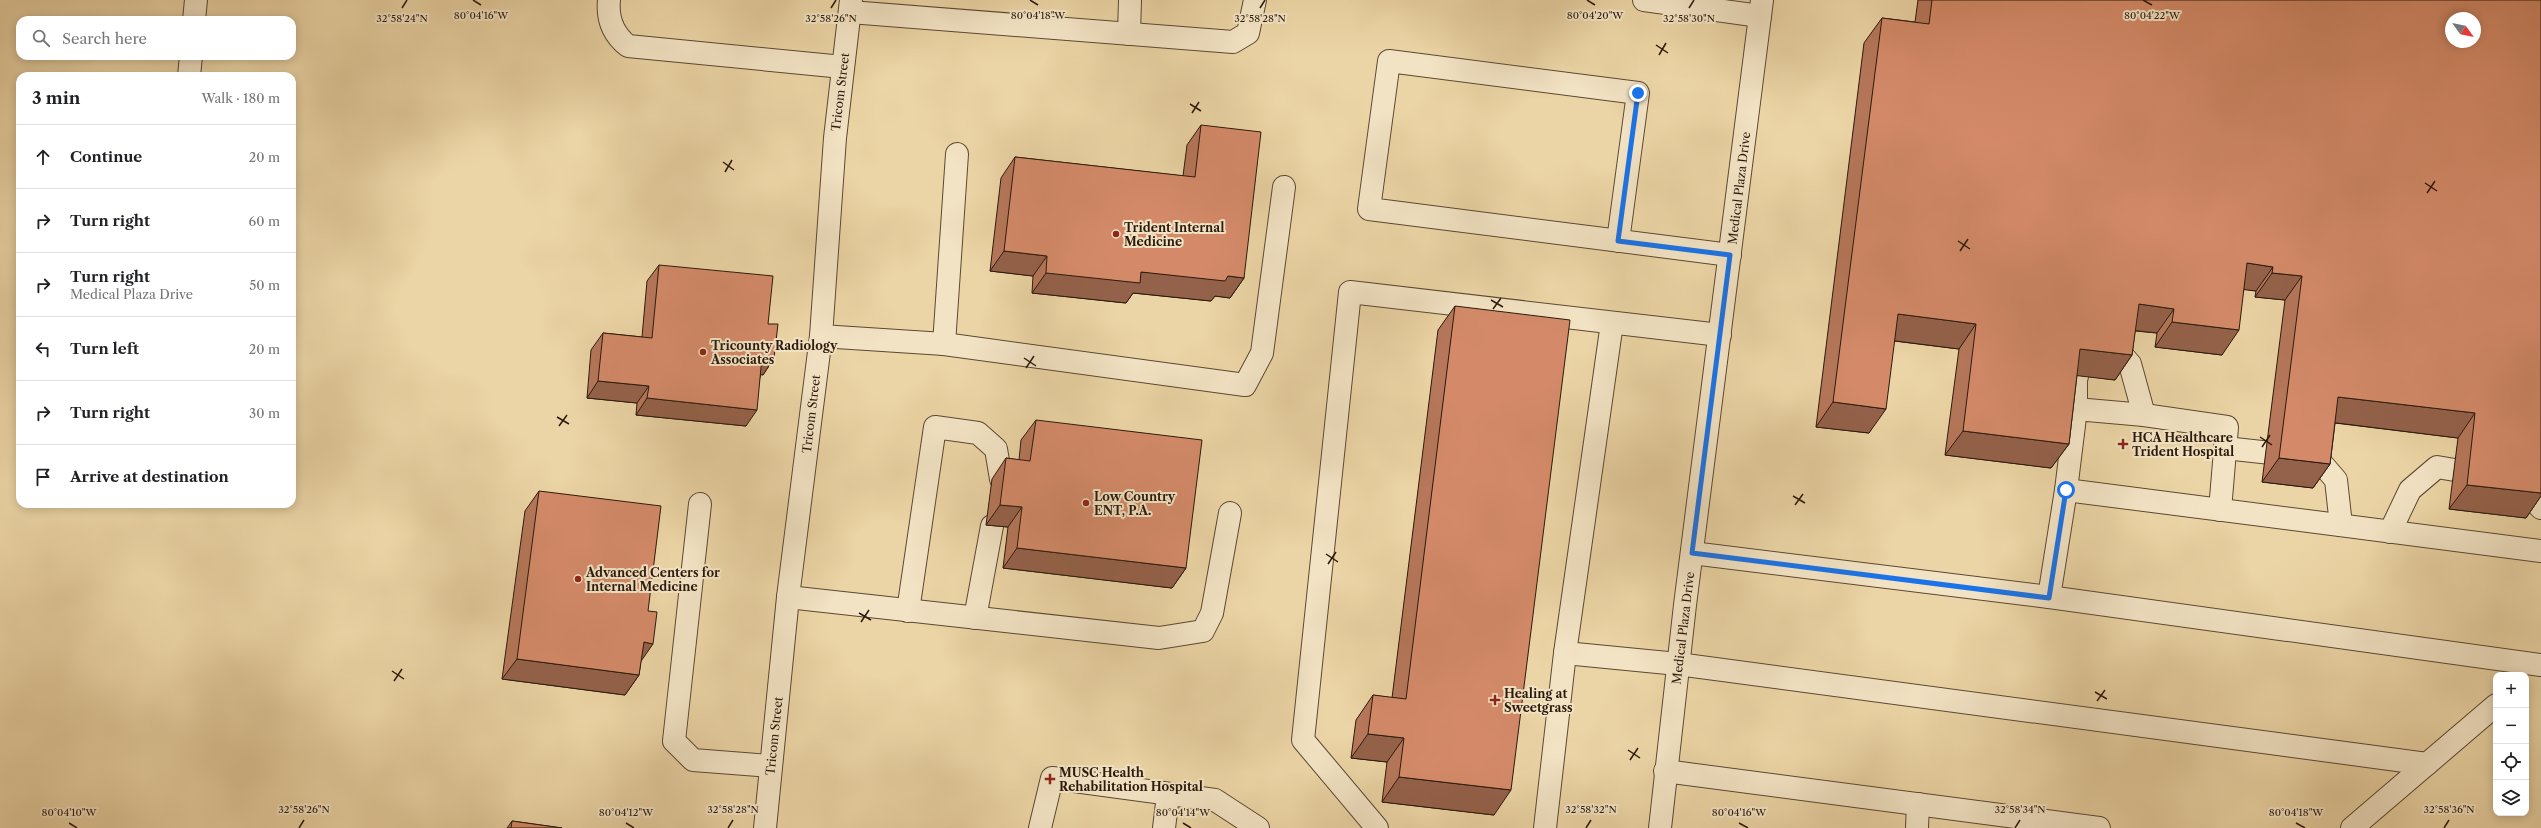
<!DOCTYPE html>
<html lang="en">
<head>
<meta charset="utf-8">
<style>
	:root { --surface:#fff; --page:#f2f2f2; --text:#202124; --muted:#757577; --line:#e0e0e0 }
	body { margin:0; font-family:"Libre Caslon Text",serif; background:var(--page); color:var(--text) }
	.controls { position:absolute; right:12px; bottom:12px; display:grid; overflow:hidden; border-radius:8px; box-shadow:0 2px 10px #0003 }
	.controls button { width:36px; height:36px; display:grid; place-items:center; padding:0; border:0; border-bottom:1px solid var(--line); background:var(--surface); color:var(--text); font:20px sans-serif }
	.compass { position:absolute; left:2445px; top:12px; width:36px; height:36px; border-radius:50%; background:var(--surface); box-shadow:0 2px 10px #0003; rotate:123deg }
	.stop { position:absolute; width:12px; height:12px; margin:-9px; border:3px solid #1a73e8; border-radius:50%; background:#fff }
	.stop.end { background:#1a73e8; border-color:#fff; box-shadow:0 1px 4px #0008 }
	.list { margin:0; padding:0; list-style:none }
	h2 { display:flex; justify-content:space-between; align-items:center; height:52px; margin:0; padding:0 16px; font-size:17px }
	h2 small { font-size:13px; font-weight:400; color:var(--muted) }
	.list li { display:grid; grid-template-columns:26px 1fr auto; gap:12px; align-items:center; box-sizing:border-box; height:64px; padding:0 16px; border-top:1px solid var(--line) }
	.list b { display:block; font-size:15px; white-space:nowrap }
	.list p { margin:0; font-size:13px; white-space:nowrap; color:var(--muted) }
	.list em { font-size:13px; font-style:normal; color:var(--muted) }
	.icon { flex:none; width:22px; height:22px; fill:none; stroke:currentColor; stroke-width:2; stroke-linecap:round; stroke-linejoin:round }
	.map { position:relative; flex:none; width:2541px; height:828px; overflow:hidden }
	.search { position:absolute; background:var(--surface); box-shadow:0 2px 10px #0003; left:16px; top:16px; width:280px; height:44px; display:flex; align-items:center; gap:10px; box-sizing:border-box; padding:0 14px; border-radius:12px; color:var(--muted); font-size:15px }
	.panel { position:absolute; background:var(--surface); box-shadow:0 2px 10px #0003; left:16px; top:72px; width:280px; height:436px; border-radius:12px }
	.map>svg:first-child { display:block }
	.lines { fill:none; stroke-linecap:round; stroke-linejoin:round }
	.service-casing { stroke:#5b4832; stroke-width:24 }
	.minor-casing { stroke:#5b4832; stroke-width:24 }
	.service { stroke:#f2e3c4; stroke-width:22 }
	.minor { stroke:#f2e3c4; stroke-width:22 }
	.wall { fill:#b6775a; stroke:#2b190c }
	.shaded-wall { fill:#94614a; stroke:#2b190c }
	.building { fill:#d48a69; stroke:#2b190c; fill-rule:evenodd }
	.route { stroke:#1a73e8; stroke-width:5 }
	.ticks { fill:none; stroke:#2b190c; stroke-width:1.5 }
	.poi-dot { fill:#8f2418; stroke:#f2e3c4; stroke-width:1.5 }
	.labels { text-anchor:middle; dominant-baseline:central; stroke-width:4; stroke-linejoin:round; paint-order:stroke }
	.street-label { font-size:12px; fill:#2b190c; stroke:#f2e3c4 }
	.poi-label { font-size:12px; font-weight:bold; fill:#2b190c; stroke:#f2e3c4; text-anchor:start }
	.ticks-label { font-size:10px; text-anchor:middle; fill:#2b190c; stroke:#f2e3c4; stroke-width:4; stroke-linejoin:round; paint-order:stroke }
</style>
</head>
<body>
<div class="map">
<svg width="2541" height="828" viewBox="0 0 2541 828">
	<rect width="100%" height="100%" fill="#ebd4a5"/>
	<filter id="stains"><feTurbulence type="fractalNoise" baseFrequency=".005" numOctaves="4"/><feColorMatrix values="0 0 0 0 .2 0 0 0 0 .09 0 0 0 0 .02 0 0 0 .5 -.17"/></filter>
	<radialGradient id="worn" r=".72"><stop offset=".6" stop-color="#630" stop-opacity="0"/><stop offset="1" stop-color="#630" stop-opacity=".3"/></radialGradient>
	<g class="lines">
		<defs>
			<g id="service">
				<path d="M609,0C607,19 613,34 628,46L843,67"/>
				<polyline points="1644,0 1760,16"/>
				<polyline points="850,12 1233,42 1248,33 1255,0"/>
				<polyline points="1129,34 1130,0"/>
				<polyline points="1618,241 1638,93 1389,61 1369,209 1730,255"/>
				<polyline points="1612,323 1565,653 1678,664 2427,764"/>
				<polyline points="821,336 944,344 1245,385 1262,353 1284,187"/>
				<polyline points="944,344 957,154"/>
				<polyline points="2076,409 2076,380 2084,348 2111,343 2130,364 2144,415"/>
				<polyline points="2225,448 2317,458 2336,480 2341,525"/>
				<polyline points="2515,481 2541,508"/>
				<polyline points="2066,490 2076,409 2144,415 2227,427 2220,510"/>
				<polyline points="700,504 674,741 693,760 771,766"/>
				<polyline points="2390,532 2410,490 2437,467 2484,475"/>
				<polyline points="1692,553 2049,597 2541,665"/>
				<polyline points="788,597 1159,638 1203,631 1212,613 1230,513"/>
				<polyline points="2049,597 2066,490 2541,551"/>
				<polyline points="908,611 935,427 978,433 996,449 1001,479"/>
				<polyline points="975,618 992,526"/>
				<polyline points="1665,771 2099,828"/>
				<polyline points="1040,828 1052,778 1215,800 1258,828"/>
				<polyline points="1164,828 1168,795"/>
				<polyline points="1377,828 1303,740 1350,292 1720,335"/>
				<polyline points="1545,828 1565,653"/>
				<polyline points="1917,828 1918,804"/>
				<polyline points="2352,828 2496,705"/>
			</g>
			<g id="minor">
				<polyline points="194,20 196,0"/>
				<polyline points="189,76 191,56"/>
				<polyline points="765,828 788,597 821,336 835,138 851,0"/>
				<polyline points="1660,828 1685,605 1762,0"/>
			</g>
		</defs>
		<use href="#service" class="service-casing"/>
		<use href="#minor" class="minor-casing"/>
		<use href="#service" class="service"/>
		<use href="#minor" class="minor"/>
	</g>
	<g class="wall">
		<polygon points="1918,0 2541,0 2541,496 2526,518 2449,509 2458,438 2335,423 2330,464 2313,488 2262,482 2285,300 2255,297 2256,291 2244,289 2222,355 2155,347 2157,333 2135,331 2132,355 2115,380 2077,375 2069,444 2051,468 1945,455 1959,349 1894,341 1869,433 1816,427 1864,43 1882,18 1915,22"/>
		<polygon points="1201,125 1244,278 1230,298 1215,296 1211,301 1133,293 1126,303 1032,293 1033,276 990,271 1001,178 1015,157 1183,176 1187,145"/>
		<polygon points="659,265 768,324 774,358 763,375 761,374 746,426 636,415 637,403 587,398 591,350 603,333 642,337 647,281"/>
		<polygon points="1455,306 1494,815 1382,802 1387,762 1351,758 1356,720 1373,695 1392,698 1438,330"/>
		<polygon points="1036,420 1186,568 1172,588 1003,568 1008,527 986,525 992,479 1006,458 1019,460 1021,440"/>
		<polygon points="539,491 641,660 639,675 625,695 502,679 525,511"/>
		<polygon points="512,821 562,828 507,828"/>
	</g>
	<g class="shaded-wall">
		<polygon points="1004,251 1047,256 1033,276 990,271"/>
		<polygon points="2247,263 2273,267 2256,291 2230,288"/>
		<polygon points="1141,272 1228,276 1244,278 1230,298 1215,296 1211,301 1133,293 1126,303 1032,293 1046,273"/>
		<polygon points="2272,273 2302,276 2285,300 2255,297"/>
		<polygon points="2139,304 2174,309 2157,333 2122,329"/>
		<polygon points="1898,314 1976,324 1959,349 1880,339"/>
		<polygon points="2172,322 2239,330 2222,355 2155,347"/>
		<polygon points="2080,349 2132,355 2115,380 2063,374"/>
		<polygon points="762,357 774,358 763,375 751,373"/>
		<polygon points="598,381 649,386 637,403 587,398"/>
		<polygon points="2338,397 2475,413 2458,438 2321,421"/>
		<polygon points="647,398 757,410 746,426 636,415"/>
		<polygon points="1833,402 1886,409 1869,433 1816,427"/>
		<polygon points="1963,431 2069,444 2051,468 1945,455"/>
		<polygon points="2279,458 2330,464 2313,488 2262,482"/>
		<polygon points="2467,485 2541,493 2541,496 2526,518 2449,509"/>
		<polygon points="1000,505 1022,507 1008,527 986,525"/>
		<polygon points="1017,548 1186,568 1172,588 1003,568"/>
		<polygon points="644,642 653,644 639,664"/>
		<polygon points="517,659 639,675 625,695 502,679"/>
		<polygon points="1368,734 1404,738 1387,762 1351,758"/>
		<polygon points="1399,777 1511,790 1494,815 1382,802"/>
	</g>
	<g class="building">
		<path d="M1932,0H2541V493L2467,485L2475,413L2338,397L2330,464L2279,458L2302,276L2272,273L2273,267L2247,263L2239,330L2172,322L2174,309L2139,304L2132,355L2080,349L2069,444L1963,431L1976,324L1898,314L1886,409L1833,402L1882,18L1929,24ZM2451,18H2475V42H2451Z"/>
		<polygon points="1201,125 1261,132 1244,278 1228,276 1225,281 1141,272 1140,283 1046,273 1047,256 1004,251 1015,157 1195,177"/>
		<polygon points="659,265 773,276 768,324 778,324 774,358 762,357 757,410 647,398 649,386 598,381 603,333 652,338"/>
		<polygon points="1455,306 1570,320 1511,790 1399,777 1404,738 1368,734 1373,695 1406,699"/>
		<polygon points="1036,420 1202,440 1186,568 1017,548 1022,507 1000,505 1006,458 1030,461"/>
		<polygon points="539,491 661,506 648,611 657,612 653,644 644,642 639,675 517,659"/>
		<polygon points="512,821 562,828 511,828"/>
	</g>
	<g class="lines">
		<polyline class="route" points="1638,93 1618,241 1730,255 1692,553 2049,598 2066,490"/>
	</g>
	<path class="ticks" d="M473,0L481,5M1030,0L1038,5M1587,0L1595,5M2143,0L2152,5M402,8L407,0M831,8L836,0M1260,8L1265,0M1689,8L1694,0M1656,45L1668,53M1659,55L1666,43M1190,104L1201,111M1192,113L1199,102M723,162L734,170M725,172L732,160M2425,183L2437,191M2427,193L2435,181M1958,241L1970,249M1960,251L1968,239M1491,300L1503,307M1493,309L1501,298M1024,358L1036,366M1026,368L1034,356M557,417L569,424M559,426L567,415M2260,437L2272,445M2262,447L2270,435M1793,496L1805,503M1795,505L1803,494M1326,554L1338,562M1328,564L1336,552M859,613L871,620M861,622L869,610M392,671L404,679M394,681L402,669M2095,692L2107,699M2097,701L2105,690M1628,750L1640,758M1630,760L1638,748M69,823L77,828M626,823L634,828M1183,823L1191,828M1739,823L1748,828M2296,823L2305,828M299,828L304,820M728,828L733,820M1586,828L1591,820M2015,828L2020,820M2444,828L2449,820"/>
	<g class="poi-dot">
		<circle cx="1116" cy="234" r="4"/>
		<circle cx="703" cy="352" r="4"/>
		<path d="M2121 438h4v4h4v4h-4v4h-4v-4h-4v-4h4z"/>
		<circle cx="1086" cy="503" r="4"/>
		<circle cx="578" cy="579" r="4"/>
		<path d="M1493 694h4v4h4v4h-4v4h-4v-4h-4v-4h4z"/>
		<path d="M1048 773h4v4h4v4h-4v4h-4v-4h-4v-4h4z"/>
	</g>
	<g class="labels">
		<g class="street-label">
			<text transform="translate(840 92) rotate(-83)">Tricom Street</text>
			<text transform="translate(1739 188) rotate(-83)">Medical Plaza Drive</text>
			<text transform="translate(811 414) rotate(-83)">Tricom Street</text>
			<text transform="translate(1683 628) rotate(-83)">Medical Plaza Drive</text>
			<text transform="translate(774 736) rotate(-84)">Tricom Street</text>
		</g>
		<g class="poi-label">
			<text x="1124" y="227">Trident Internal<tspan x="1124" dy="14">Medicine</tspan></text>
			<text x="711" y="345">Tricounty Radiology<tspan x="711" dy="14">Associates</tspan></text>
			<text x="2132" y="437">HCA Healthcare<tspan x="2132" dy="14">Trident Hospital</tspan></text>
			<text x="1094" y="496">Low Country<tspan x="1094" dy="14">ENT, P.A.</tspan></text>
			<text x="586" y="572">Advanced Centers for<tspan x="586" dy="14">Internal Medicine</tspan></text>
			<text x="1504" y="693">Healing at<tspan x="1504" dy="14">Sweetgrass</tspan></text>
			<text x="1059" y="772">MUSC Health<tspan x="1059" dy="14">Rehabilitation Hospital</tspan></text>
		</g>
	</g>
	<g class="ticks-label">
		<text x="481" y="19">80°04'16"W</text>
		<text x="1038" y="19">80°04'18"W</text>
		<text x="1595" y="19">80°04'20"W</text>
		<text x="2152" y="19">80°04'22"W</text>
		<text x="402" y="22">32°58'24"N</text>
		<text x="831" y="22">32°58'26"N</text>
		<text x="1260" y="22">32°58'28"N</text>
		<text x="1689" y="22">32°58'30"N</text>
		<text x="304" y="813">32°58'26"N</text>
		<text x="733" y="813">32°58'28"N</text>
		<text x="1591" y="813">32°58'32"N</text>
		<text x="2020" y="813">32°58'34"N</text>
		<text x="2449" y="813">32°58'36"N</text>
		<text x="69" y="816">80°04'10"W</text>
		<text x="626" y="816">80°04'12"W</text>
		<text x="1183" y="816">80°04'14"W</text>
		<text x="1739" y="816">80°04'16"W</text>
		<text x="2296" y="816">80°04'18"W</text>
	</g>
	<rect width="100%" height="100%" filter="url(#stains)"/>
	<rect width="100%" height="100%" fill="url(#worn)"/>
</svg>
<div class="controls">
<button>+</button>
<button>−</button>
<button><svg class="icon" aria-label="locate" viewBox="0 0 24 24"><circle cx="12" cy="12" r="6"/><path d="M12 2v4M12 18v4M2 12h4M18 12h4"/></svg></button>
<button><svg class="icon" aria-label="layers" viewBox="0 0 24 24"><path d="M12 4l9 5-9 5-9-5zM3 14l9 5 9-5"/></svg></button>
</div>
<svg class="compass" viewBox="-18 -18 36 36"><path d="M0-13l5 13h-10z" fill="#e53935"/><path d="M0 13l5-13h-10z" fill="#757577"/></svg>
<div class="stop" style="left:2066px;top:490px"></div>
<div class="stop end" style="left:1638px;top:93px"></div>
<div class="search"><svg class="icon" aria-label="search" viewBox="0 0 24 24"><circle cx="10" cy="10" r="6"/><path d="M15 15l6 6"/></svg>Search here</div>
<section class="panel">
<h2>3 min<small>Walk · 180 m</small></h2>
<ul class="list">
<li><svg class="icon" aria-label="ahead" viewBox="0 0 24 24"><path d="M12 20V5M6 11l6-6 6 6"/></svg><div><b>Continue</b></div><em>20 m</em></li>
<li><svg class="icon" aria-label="right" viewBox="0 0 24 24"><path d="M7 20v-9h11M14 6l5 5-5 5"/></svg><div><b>Turn right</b></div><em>60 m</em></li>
<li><svg class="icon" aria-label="right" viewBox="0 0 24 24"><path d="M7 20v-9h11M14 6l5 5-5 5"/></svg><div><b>Turn right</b><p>Medical Plaza Drive</p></div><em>50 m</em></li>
<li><svg class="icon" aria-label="left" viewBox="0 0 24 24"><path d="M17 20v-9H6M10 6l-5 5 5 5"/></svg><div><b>Turn left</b></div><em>20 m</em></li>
<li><svg class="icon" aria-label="right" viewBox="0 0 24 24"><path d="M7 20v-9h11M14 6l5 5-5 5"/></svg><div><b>Turn right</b></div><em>30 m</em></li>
<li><svg class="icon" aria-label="arrive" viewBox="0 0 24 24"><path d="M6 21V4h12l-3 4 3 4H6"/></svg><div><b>Arrive at destination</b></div></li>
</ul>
</section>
</div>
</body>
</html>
